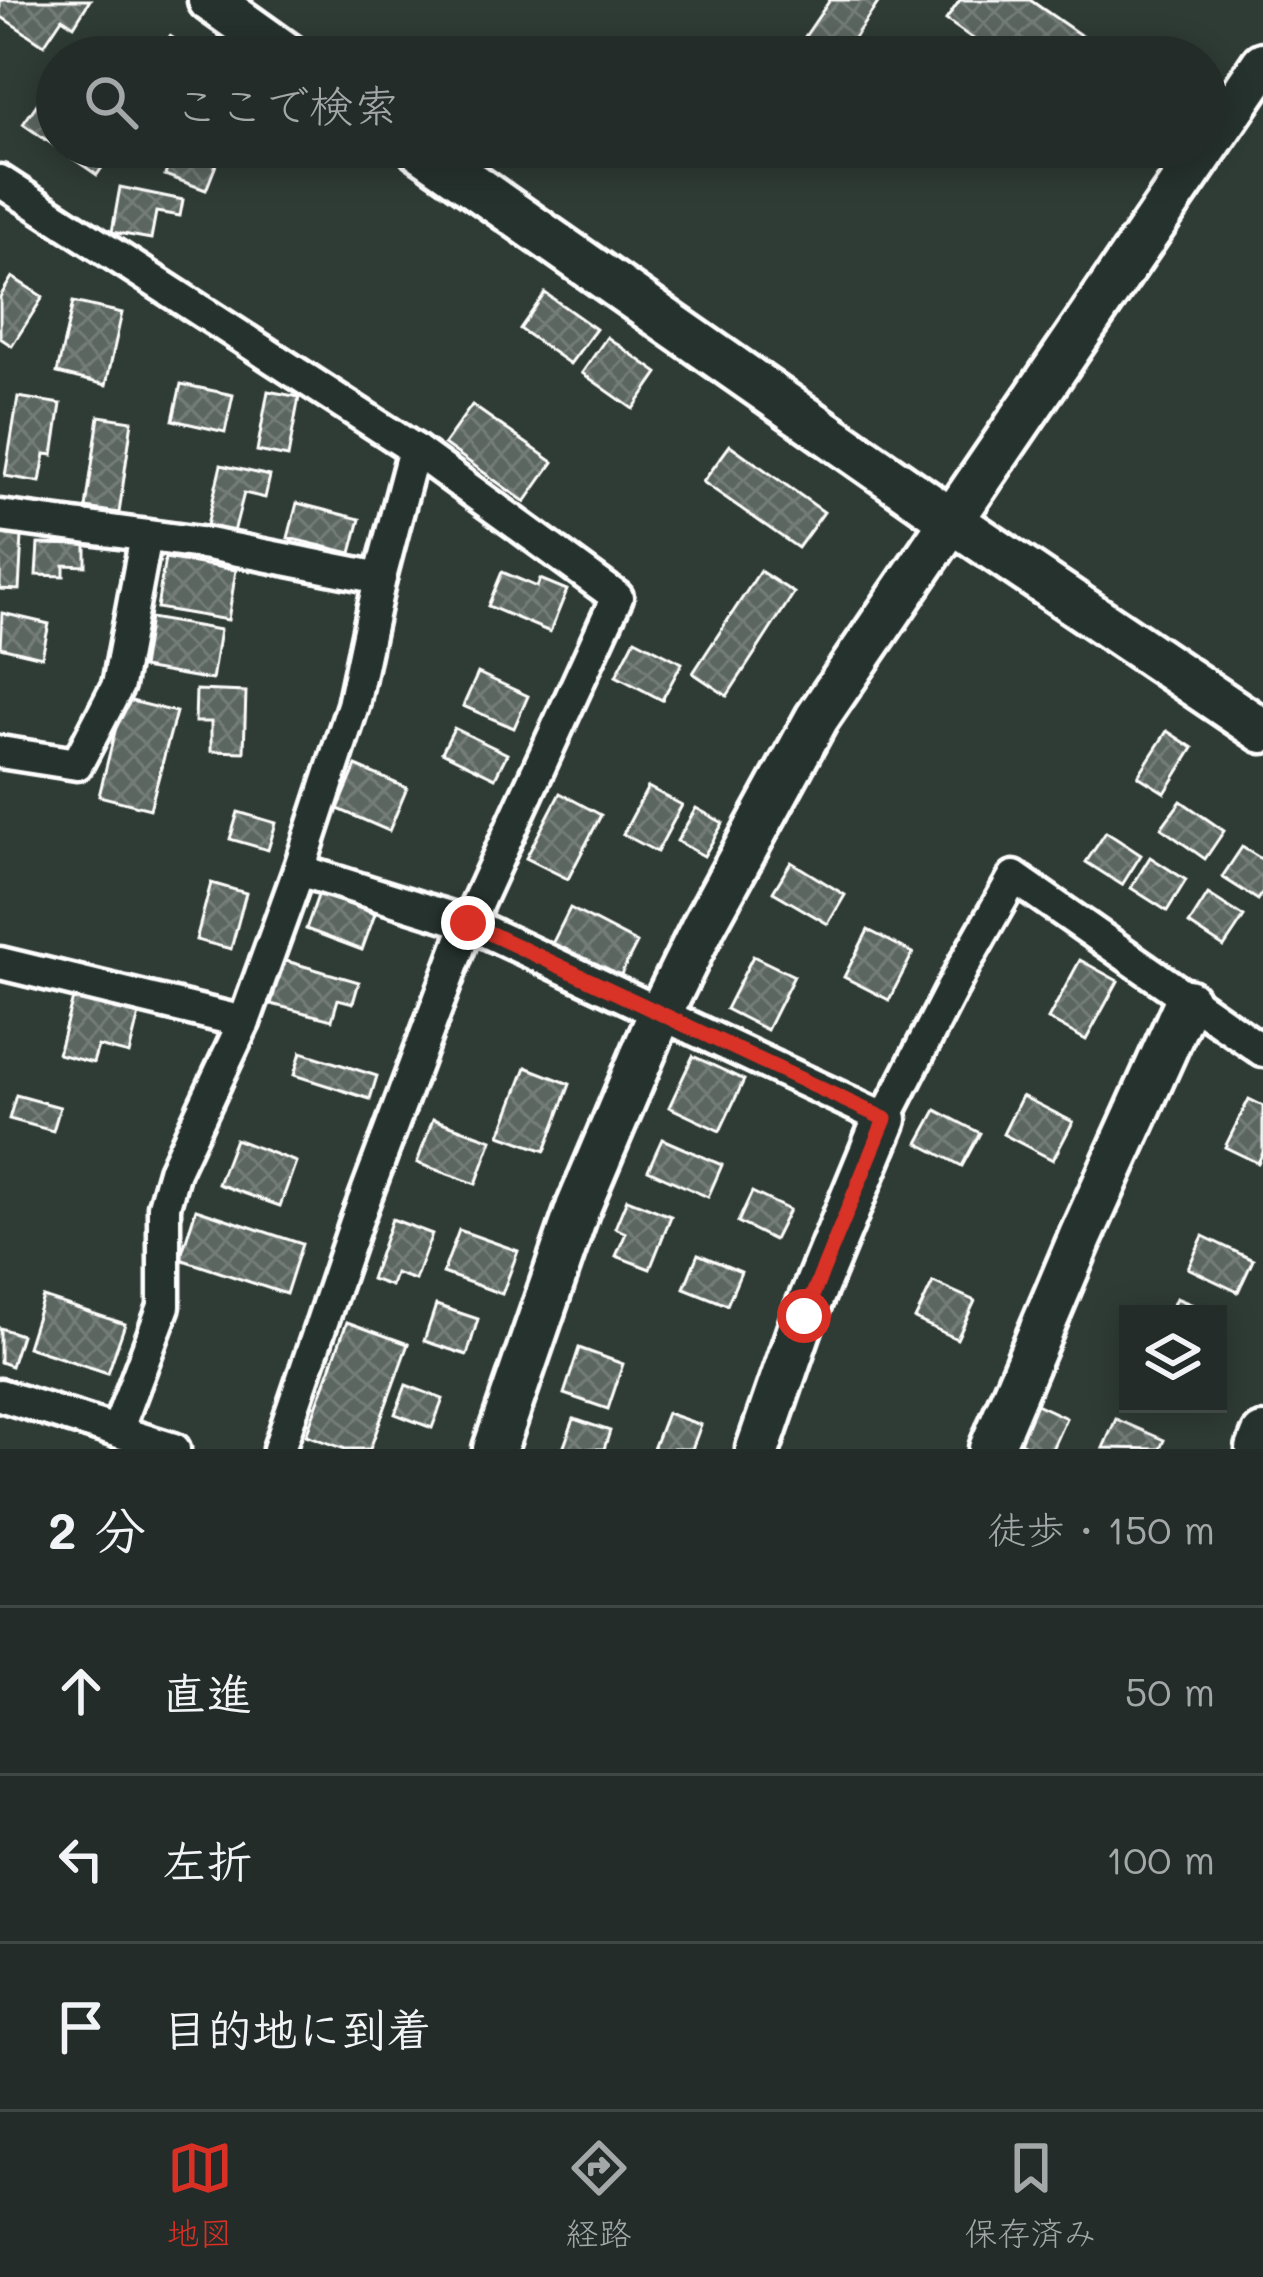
<!DOCTYPE html>
<html lang="ja">
<head>
<meta charset="utf-8">
<style>
	:root { --surface:#232c28; --page:#2f3834; --text:#f1f3f6; --muted:#a3a7a8; --line:#404845; --accent:#d93025 }
	body { margin:0; font-family:Mali,"Klee One",sans-serif; background:var(--page); color:var(--text) }
	.controls { position:absolute; right:36px; bottom:36px; display:grid; overflow:hidden; border-radius:0px; box-shadow:0 6px 30px #0003 }
	.controls button { width:108px; height:108px; display:grid; place-items:center; padding:0; border:0; border-bottom:3px solid var(--line); background:var(--surface); color:var(--text); font:60px sans-serif }
	.stop { position:absolute; width:36px; height:36px; margin:-27px; border:9px solid #d93025; border-radius:50%; background:#fff }
	.stop.end { background:#d93025; border-color:#fff; box-shadow:0 3px 12px #0008 }
	.list { margin:0; padding:0; list-style:none }
	h2 { display:flex; justify-content:space-between; align-items:center; height:156px; margin:0; padding:0 48px; font-size:51px }
	h2 small { font-size:39px; font-weight:400; color:var(--muted) }
	.list li { display:grid; grid-template-columns:78px 1fr auto; gap:36px; align-items:center; box-sizing:border-box; height:168px; padding:0 48px; border-top:3px solid var(--line) }
	.list b { display:block; font-size:45px; white-space:nowrap }
	.list em { font-size:39px; font-style:normal; color:var(--muted) }
	.icon { flex:none; width:66px; height:66px; fill:none; stroke:currentColor; stroke-width:2; stroke-linecap:round; stroke-linejoin:round }
	.map { position:relative; flex:none; width:1263px; height:1449px; overflow:hidden }
	.search { position:absolute; background:var(--surface); box-shadow:0 6px 30px #0003; left:36px; right:36px; top:36px; height:132px; display:flex; align-items:center; gap:30px; box-sizing:border-box; padding:0 42px; border-radius:66px; color:var(--muted); font-size:45px }
	.sheet { height:660px; background:var(--surface) }
	nav { display:flex; justify-content:space-around; align-items:center; box-sizing:border-box; height:168px; border-top:3px solid var(--line); background:var(--surface); font-size:33px; color:var(--muted) }
	nav a { display:grid; justify-items:center; gap:6px }
	nav .on { color:var(--accent) }
	.map>svg:first-child { display:block }
	.building { fill:url(#building-cross-hatch); stroke:#fff; stroke-width:3 }
	.lines { fill:none; stroke-linecap:round; stroke-linejoin:round }
	.street-casing { stroke:#fff; stroke-width:39 }
	.secondary-casing { stroke:#fff; stroke-width:51 }
	.street { stroke:#26332d; stroke-width:30 }
	.secondary { stroke:#26332d; stroke-width:42 }
	.route { stroke:#d93025; stroke-width:15 }
</style>
</head>
<body>
<div class="map">
<svg width="1263" height="1449" viewBox="0 0 1263 1449">
	<defs>
		<pattern id="building-cross-hatch" width="8" height="8" patternUnits="userSpaceOnUse" patternTransform="scale(3)"><rect width="8" height="8" fill="#5b6661"/><path d="M0 0l8 8M0 8l8-8" fill="none" stroke="#747d79"/></pattern>
	</defs>
	<rect width="100%" height="100%" fill="#2f3b35"/>
	<filter id="ink" filterUnits="userSpaceOnUse"><feTurbulence type="fractalNoise" baseFrequency=".00833" numOctaves="2"/><feDisplacementMap in="SourceGraphic" scale="24" xChannelSelector="R" yChannelSelector="G"/><feConvolveMatrix kernelMatrix="1 2 1 2 8 2 1 2 1" color-interpolation-filters="sRGB"/></filter>
	<g filter="url(#ink)">
		<g class="building">
			<polygon points="0,0 90,0 74,26 62,18 44,45 0,16"/>
			<polygon points="830,0 880,0 841,57 791,57"/>
			<polygon points="960,0 1030,0 1112,57 999,57 946,20"/>
			<polygon points="170,36 202,57 156,57"/>
			<polygon points="46,91 57,98 57,147 116,147 97,175 23,124"/>
			<polygon points="176,147 223,147 206,190 165,175"/>
			<polygon points="120,187 183,200 180,216 156,212 151,239 112,232"/>
			<polygon points="12,277 43,297 12,346 0,338 0,297"/>
			<polygon points="545,293 596,329 570,364 520,329"/>
			<polygon points="73,302 122,313 106,385 57,373"/>
			<polygon points="607,337 658,373 633,409 582,373"/>
			<polygon points="181,384 233,395 225,432 173,420"/>
			<polygon points="268,391 299,397 288,457 257,451"/>
			<polygon points="18,397 61,404 53,455 45,454 40,482 5,476"/>
			<polygon points="472,405 553,462 525,502 444,444"/>
			<polygon points="99,416 132,421 119,513 86,508"/>
			<polygon points="730,445 824,512 798,548 703,482"/>
			<polygon points="221,465 270,476 265,498 244,493 234,532 207,525"/>
			<polygon points="297,503 360,519 351,553 288,538"/>
			<polygon points="0,534 22,536 19,590 0,589"/>
			<polygon points="38,544 86,545 86,566 64,565 64,576 36,575"/>
			<polygon points="165,558 236,570 228,620 157,608"/>
			<polygon points="760,571 794,593 727,696 693,673"/>
			<polygon points="502,572 537,587 540,579 567,590 550,632 488,606"/>
			<polygon points="2,613 49,624 42,657 0,647"/>
			<polygon points="150,618 220,630 212,680 142,668"/>
			<polygon points="635,639 682,663 662,700 616,676"/>
			<polygon points="478,673 528,696 514,728 463,706"/>
			<polygon points="196,690 246,692 244,752 211,751 211,722 195,722"/>
			<polygon points="123,699 176,712 150,809 99,796"/>
			<polygon points="454,728 507,754 495,778 442,752"/>
			<polygon points="1167,731 1193,748 1165,793 1138,776"/>
			<polygon points="356,766 407,788 389,831 338,809"/>
			<polygon points="648,787 682,805 657,852 623,834"/>
			<polygon points="560,793 601,815 568,879 526,858"/>
			<polygon points="1181,801 1224,831 1205,859 1161,828"/>
			<polygon points="696,808 723,823 704,856 677,841"/>
			<polygon points="238,812 276,823 268,850 230,839"/>
			<polygon points="1106,832 1141,855 1122,885 1086,862"/>
			<polygon points="1242,847 1263,860 1263,892 1258,900 1222,877"/>
			<polygon points="1150,857 1186,880 1167,911 1131,888"/>
			<polygon points="791,862 845,895 828,924 773,892"/>
			<polygon points="211,883 246,893 231,949 196,940"/>
			<polygon points="319,893 375,914 362,950 306,929"/>
			<polygon points="1208,894 1244,917 1224,947 1189,924"/>
			<polygon points="570,908 637,943 618,980 551,946"/>
			<polygon points="868,930 913,953 889,1000 844,977"/>
			<polygon points="753,956 794,976 767,1030 726,1009"/>
			<polygon points="283,960 359,982 353,1003 338,999 332,1020 271,1004"/>
			<polygon points="1080,960 1118,981 1086,1040 1048,1019"/>
			<polygon points="73,998 139,1014 129,1054 98,1046 93,1063 58,1054"/>
			<polygon points="301,1052 377,1076 370,1099 294,1075"/>
			<polygon points="693,1056 744,1080 720,1131 669,1107"/>
			<polygon points="526,1067 570,1084 545,1151 500,1135"/>
			<polygon points="16,1095 60,1107 53,1131 9,1119"/>
			<polygon points="1022,1096 1073,1122 1053,1160 1003,1134"/>
			<polygon points="1249,1099 1263,1106 1263,1152 1258,1163 1225,1147"/>
			<polygon points="936,1110 980,1133 962,1166 918,1143"/>
			<polygon points="433,1119 492,1140 476,1184 417,1163"/>
			<polygon points="235,1139 296,1162 280,1206 218,1184"/>
			<polygon points="662,1139 722,1165 708,1197 648,1170"/>
			<polygon points="752,1192 789,1210 774,1240 738,1222"/>
			<polygon points="627,1199 671,1216 650,1269 616,1256 626,1233 615,1228"/>
			<polygon points="196,1209 302,1244 286,1294 180,1259"/>
			<polygon points="392,1219 432,1234 415,1280 395,1273 391,1286 371,1279"/>
			<polygon points="459,1230 518,1251 502,1294 443,1273"/>
			<polygon points="1203,1236 1253,1260 1238,1292 1188,1268"/>
			<polygon points="698,1254 741,1272 727,1305 684,1288"/>
			<polygon points="933,1282 975,1301 957,1339 915,1319"/>
			<polygon points="43,1297 125,1324 108,1373 27,1347"/>
			<polygon points="1176,1298 1215,1314 1169,1314"/>
			<polygon points="436,1305 478,1319 467,1355 424,1341"/>
			<polygon points="347,1322 408,1344 370,1449 345,1449 306,1435"/>
			<polygon points="0,1328 21,1335 11,1366 0,1362"/>
			<polygon points="579,1348 623,1364 608,1409 564,1394"/>
			<polygon points="406,1385 443,1399 432,1428 395,1414"/>
			<polygon points="1010,1392 1066,1418 1052,1449 1035,1449 992,1429"/>
			<polygon points="667,1413 701,1425 692,1449 653,1449"/>
			<polygon points="574,1419 610,1431 604,1449 563,1449"/>
			<polygon points="1116,1419 1164,1440 1160,1449 1103,1448"/>
		</g>
		<g class="lines">
			<defs>
				<g id="street">
					<polyline points="0,181 414,449 617,597 468,923 356,1222 279,1449"/>
					<polyline points="0,516 208,544 380,578"/>
					<polyline points="0,752 77,764 118,685 146,536"/>
					<polyline points="299,870 468,923 885,1119 964,965 1014,877 1263,1051"/>
					<polyline points="0,963 244,1022"/>
					<polyline points="0,1395 174,1449"/>
					<polyline points="117,1431 164,1306 164,1206 174,1171 244,1022 299,870 353,705 380,578 414,449"/>
				</g>
				<g id="secondary">
					<polyline points="210,0 290,57"/>
					<polyline points="418,147 951,520 1263,731"/>
					<polyline points="495,1449 578,1208 660,1014 705,923 817,718 1263,64"/>
					<polyline points="758,1449 804,1316 885,1119"/>
					<polyline points="991,1449 1081,1236 1187,1001"/>
					<polyline points="1258,1449 1263,1436"/>
				</g>
			</defs>
			<use href="#street" class="street-casing"/>
			<use href="#secondary" class="secondary-casing"/>
			<use href="#street" class="street"/>
			<use href="#secondary" class="secondary"/>
		</g>
	</g>
	<g class="lines" filter="url(#ink)">
		<polyline class="route" points="468,923 885,1119 804,1316"/>
	</g>
</svg>
<div class="controls">
<button><svg class="icon" aria-label="layers" viewBox="0 0 24 24"><path d="M12 4l9 5-9 5-9-5zM3 14l9 5 9-5"/></svg></button>
</div>
<div class="stop" style="left:804px;top:1316px"></div>
<div class="stop end" style="left:468px;top:923px"></div>
<div class="search"><svg class="icon" aria-label="search" viewBox="0 0 24 24"><circle cx="10" cy="10" r="6"/><path d="M15 15l6 6"/></svg>ここで検索</div>
</div>
<section class="sheet">
<h2>2 分<small>徒歩 · 150 m</small></h2>
<ul class="list">
<li><svg class="icon" aria-label="ahead" viewBox="0 0 24 24"><path d="M12 20V5M6 11l6-6 6 6"/></svg><div><b>直進</b></div><em>50 m</em></li>
<li><svg class="icon" aria-label="left" viewBox="0 0 24 24"><path d="M17 20v-9H6M10 6l-5 5 5 5"/></svg><div><b>左折</b></div><em>100 m</em></li>
<li><svg class="icon" aria-label="arrive" viewBox="0 0 24 24"><path d="M6 21V4h12l-3 4 3 4H6"/></svg><div><b>目的地に到着</b></div></li>
</ul>
</section>
<nav>
<a class="on"><svg class="icon" aria-label="map" viewBox="0 0 24 24"><path d="M3 6l6-2 6 2 6-2v14l-6 2-6-2-6 2zM9 4v14M15 6v14"/></svg>地図</a>
<a><svg class="icon" aria-label="directions" viewBox="0 0 24 24"><path d="M12 3l9 9-9 9-9-9zM9 14v-3h6M13 9l2 2-2 2"/></svg>経路</a>
<a><svg class="icon" aria-label="saved" viewBox="0 0 24 24"><path d="M7 4h10v16l-5-4-5 4z"/></svg>保存済み</a>
</nav>
</body>
</html>
